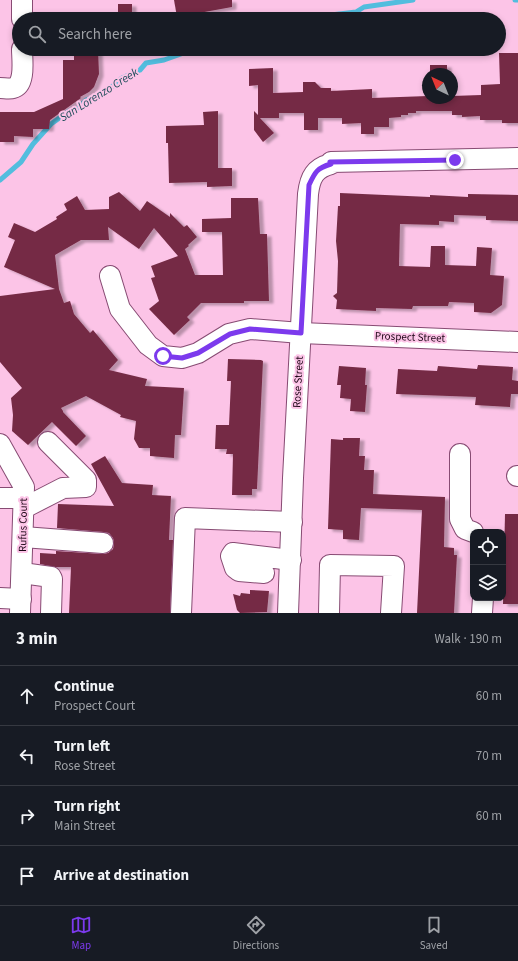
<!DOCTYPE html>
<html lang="en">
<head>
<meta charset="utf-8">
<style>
	:root { --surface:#171b24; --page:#242831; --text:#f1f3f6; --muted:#9ea1a6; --line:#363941; --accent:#7c3aed }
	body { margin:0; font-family:"Source Sans 3",sans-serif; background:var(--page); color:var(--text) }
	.controls { position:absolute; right:12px; bottom:12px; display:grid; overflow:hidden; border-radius:8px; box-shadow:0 2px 6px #0003 }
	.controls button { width:36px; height:36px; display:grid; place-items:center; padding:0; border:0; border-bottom:1px solid var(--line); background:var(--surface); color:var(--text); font:20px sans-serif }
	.compass { position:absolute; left:422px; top:68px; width:36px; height:36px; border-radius:50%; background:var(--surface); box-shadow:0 2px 6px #0003; rotate:317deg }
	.stop { position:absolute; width:12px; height:12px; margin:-9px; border:3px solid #7c3aed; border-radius:50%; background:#fff }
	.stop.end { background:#7c3aed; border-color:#fff; box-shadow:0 1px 4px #0008 }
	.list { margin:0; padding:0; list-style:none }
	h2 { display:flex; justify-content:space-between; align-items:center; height:52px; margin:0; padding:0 16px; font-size:17px }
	h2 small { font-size:13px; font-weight:400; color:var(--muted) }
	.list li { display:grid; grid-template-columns:26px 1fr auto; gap:12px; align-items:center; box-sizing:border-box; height:60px; padding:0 16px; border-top:1px solid var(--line) }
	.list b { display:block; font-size:15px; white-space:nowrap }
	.list p { margin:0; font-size:13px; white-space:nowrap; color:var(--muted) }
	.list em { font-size:13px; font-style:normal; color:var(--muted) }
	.icon { flex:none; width:22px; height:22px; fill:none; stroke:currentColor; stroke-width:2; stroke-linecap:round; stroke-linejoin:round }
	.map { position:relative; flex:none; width:518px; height:613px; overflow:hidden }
	.search { position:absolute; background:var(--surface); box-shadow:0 2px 6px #0003; left:12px; right:12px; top:12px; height:44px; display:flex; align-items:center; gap:10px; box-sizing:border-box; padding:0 14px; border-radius:22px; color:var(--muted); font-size:15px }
	.sheet { height:292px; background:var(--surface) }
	nav { display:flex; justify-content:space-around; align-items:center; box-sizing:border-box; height:56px; border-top:1px solid var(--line); background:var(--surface); font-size:11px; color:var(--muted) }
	nav a { display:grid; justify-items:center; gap:2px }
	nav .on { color:var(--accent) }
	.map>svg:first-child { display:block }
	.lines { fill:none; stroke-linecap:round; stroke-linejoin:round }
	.stream { stroke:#52bdde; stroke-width:5 }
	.building { fill:#752b45; filter:url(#shadow) }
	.minor-casing { stroke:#874b73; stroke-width:22 }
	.minor { stroke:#fff; stroke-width:20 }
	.route { stroke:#7c3aed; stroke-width:5 }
	.labels { text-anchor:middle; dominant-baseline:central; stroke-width:4; stroke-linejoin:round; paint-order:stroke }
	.street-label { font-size:11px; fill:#1c0515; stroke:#fcc4e7 }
	.water-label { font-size:12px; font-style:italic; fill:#1e4c5a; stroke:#fcc4e7 }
</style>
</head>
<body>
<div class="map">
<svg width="518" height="613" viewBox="0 0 518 613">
	<defs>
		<filter id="shadow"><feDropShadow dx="4.5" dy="2.5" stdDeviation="1" flood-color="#0004"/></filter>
	</defs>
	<rect width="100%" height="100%" fill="#fcc4e7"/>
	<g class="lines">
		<g class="stream">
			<polyline points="515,0 518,0"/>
			<polyline points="321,19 331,15 356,12 364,7 413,0"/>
			<polyline points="0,180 21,162 33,144 51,124 69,111 78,108 86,100 106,92 122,78 140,70 146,63 164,60 195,49"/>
		</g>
	</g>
	<g class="building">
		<polygon points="174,0 232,0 232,7 177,17"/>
		<rect x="118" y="4" width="14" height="15"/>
		<polygon points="74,49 98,49 99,74 94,87 89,92 80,97 81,98 50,120 49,129 33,129 33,137 14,136 14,142 0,142 0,112 34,112 63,99 63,60 74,60"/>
		<polygon points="499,53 518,53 518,123 502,123 502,120 480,120 480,116 462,117 462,115 452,115 452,111 416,111 416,113 408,113 408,115 401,115 401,117 389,118 389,127 374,127 374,134 361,134 361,123 342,124 342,118 318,118 318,130 304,130 304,113 279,113 279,118 260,118 274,133 263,142 254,130 254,111 258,115 258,85 249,86 249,69 273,68 273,93 303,92 303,82 315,82 321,88 331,88 331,91 372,89 372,98 428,96 428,86 428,98 452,98 452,96 481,95 481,85 500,84"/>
		<rect x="430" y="65" width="17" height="9"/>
		<polygon points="218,111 218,168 232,168 232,186 207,187 207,182 169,183 168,143 166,143 166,126 204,125 203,112"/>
		<polygon points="119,192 140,211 147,201 170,217 170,213 184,227 187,225 197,237 188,245 189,246 185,249 195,275 223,275 222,232 202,232 202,219 231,218 231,198 258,198 260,234 267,234 269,301 244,301 244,303 201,303 187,317 190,320 174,335 149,309 159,301 151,278 155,277 151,266 178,256 154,228 139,249 108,227 109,240 81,240 55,255 59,289 64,303 70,301 74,314 90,333 93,330 118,360 109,370 147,379 145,386 184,388 181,435 175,435 174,458 150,456 150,448 139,448 134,439 136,421 120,417 121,415 86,396 61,408 63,411 63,412 86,436 76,446 52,422 28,445 12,431 13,415 11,398 22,388 0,362 0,296 55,289 4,267 15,240 8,237 14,223 35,232 57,219 56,217 67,210 64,204 77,196 85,210 109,209 109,197"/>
		<polygon points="340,193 430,197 430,195 468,197 468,194 518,195 518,221 486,220 486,216 454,215 454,222 439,221 439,225 400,224 399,266 430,267 431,246 445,246 445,265 476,266 477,247 492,248 490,275 504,276 502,305 491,313 474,312 474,303 449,302 448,306 413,306 412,309 376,308 376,311 336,309 337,300 333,296 337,293 338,261 336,241 338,206 340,206"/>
		<polygon points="228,359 261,360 263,361 257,489 252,489 252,495 232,495 233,454 226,454 227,449 215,449 216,425 229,425 231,381 227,381"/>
		<polygon points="478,365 513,367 512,380 518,381 518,394 511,394 510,407 475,405 476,397 396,394 398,369 437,371 438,366 477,369"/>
		<polygon points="339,366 366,368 365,385 367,385 365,412 350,411 351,399 340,398 341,385 337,385"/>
		<polygon points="343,438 360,438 359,456 365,456 364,470 374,470 373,494 445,497 444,547 454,548 454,555 457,555 454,613 417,613 422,510 361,508 359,540 343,539 343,530 328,529 331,439 343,440"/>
		<polygon points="105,456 122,483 153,485 152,495 171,496 169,540 173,540 170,613 69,613 71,567 55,567 40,564 40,553 56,554 56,551 103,554 108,553 113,549 114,543 113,538 109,533 104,532 57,528 58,504 114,506 91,464"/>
		<polygon points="505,514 518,514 518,604 503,604"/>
		<polygon points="250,590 269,591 267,612 240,613 237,610 233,594 240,596 241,593 250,594"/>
	</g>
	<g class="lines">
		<defs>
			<g id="minor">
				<polyline points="22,19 22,0"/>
				<path d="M0,88C4,88 10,89 13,88C26,85 22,59 22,49"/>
				<polyline points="110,276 120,309 148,345 163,356 182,358 198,353 229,334 250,329 301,333 518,342"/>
				<polyline points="0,444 24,487 20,613"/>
				<polyline points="460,454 460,519 465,529 473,532"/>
				<polyline points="517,476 518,476"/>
				<polyline points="0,498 24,498"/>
				<polyline points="24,508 63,488 86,487 86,480 48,442"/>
				<polyline points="23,537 103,543"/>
				<polyline points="22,573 51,577 52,579 51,613"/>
				<polyline points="264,573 239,571 235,568 231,556 233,553 291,560"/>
				<polyline points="0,598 21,599"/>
				<polyline points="181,613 185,518 292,522"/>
				<path d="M288,613L293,478L308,194C310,177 315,168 331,164V162L518,158"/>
				<polyline points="329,613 330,565 394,566 391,613"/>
				<polyline points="482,613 483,598"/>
			</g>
		</defs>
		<use href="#minor" class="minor-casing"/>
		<use href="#minor" class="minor"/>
	</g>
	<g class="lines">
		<path class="route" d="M163,356L182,358L198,353L230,334L250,329L301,333L309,185C315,172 317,168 331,164L330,162L455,160"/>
	</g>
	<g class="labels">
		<g class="street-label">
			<text transform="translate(410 337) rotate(2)">Prospect Street</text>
			<text transform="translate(298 382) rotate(-87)">Rose Street</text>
			<text transform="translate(23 525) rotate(-89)">Rufus Court</text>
		</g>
		<g class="water-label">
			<text transform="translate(99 95) rotate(-32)">San Lorenzo Creek</text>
		</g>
	</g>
</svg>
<div class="controls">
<button><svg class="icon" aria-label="locate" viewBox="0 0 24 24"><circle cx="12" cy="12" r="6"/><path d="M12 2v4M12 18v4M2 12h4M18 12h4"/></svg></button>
<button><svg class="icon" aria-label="layers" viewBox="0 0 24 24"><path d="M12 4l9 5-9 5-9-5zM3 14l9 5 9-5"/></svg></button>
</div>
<svg class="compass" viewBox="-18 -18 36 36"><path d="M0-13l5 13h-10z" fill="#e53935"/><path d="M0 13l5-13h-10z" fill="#9ea1a6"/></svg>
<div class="stop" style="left:163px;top:356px"></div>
<div class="stop end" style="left:455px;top:160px"></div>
<div class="search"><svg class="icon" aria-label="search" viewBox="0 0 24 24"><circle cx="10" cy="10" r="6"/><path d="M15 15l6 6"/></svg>Search here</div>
</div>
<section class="sheet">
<h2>3 min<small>Walk · 190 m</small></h2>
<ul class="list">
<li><svg class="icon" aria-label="ahead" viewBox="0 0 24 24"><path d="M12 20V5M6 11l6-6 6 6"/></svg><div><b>Continue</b><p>Prospect Court</p></div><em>60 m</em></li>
<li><svg class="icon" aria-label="left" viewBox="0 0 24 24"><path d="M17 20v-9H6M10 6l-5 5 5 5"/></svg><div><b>Turn left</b><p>Rose Street</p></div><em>70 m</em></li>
<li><svg class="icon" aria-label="right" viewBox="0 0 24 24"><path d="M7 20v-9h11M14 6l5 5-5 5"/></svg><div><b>Turn right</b><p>Main Street</p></div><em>60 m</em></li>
<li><svg class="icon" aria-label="arrive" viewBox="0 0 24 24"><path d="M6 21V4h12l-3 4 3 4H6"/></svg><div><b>Arrive at destination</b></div></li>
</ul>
</section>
<nav>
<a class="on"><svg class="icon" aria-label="map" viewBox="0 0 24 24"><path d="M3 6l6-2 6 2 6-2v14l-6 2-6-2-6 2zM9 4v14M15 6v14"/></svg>Map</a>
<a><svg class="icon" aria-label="directions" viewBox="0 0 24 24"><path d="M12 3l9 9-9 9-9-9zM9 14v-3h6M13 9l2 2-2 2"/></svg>Directions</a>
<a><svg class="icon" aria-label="saved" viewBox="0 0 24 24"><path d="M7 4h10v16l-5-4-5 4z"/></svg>Saved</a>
</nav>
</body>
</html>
